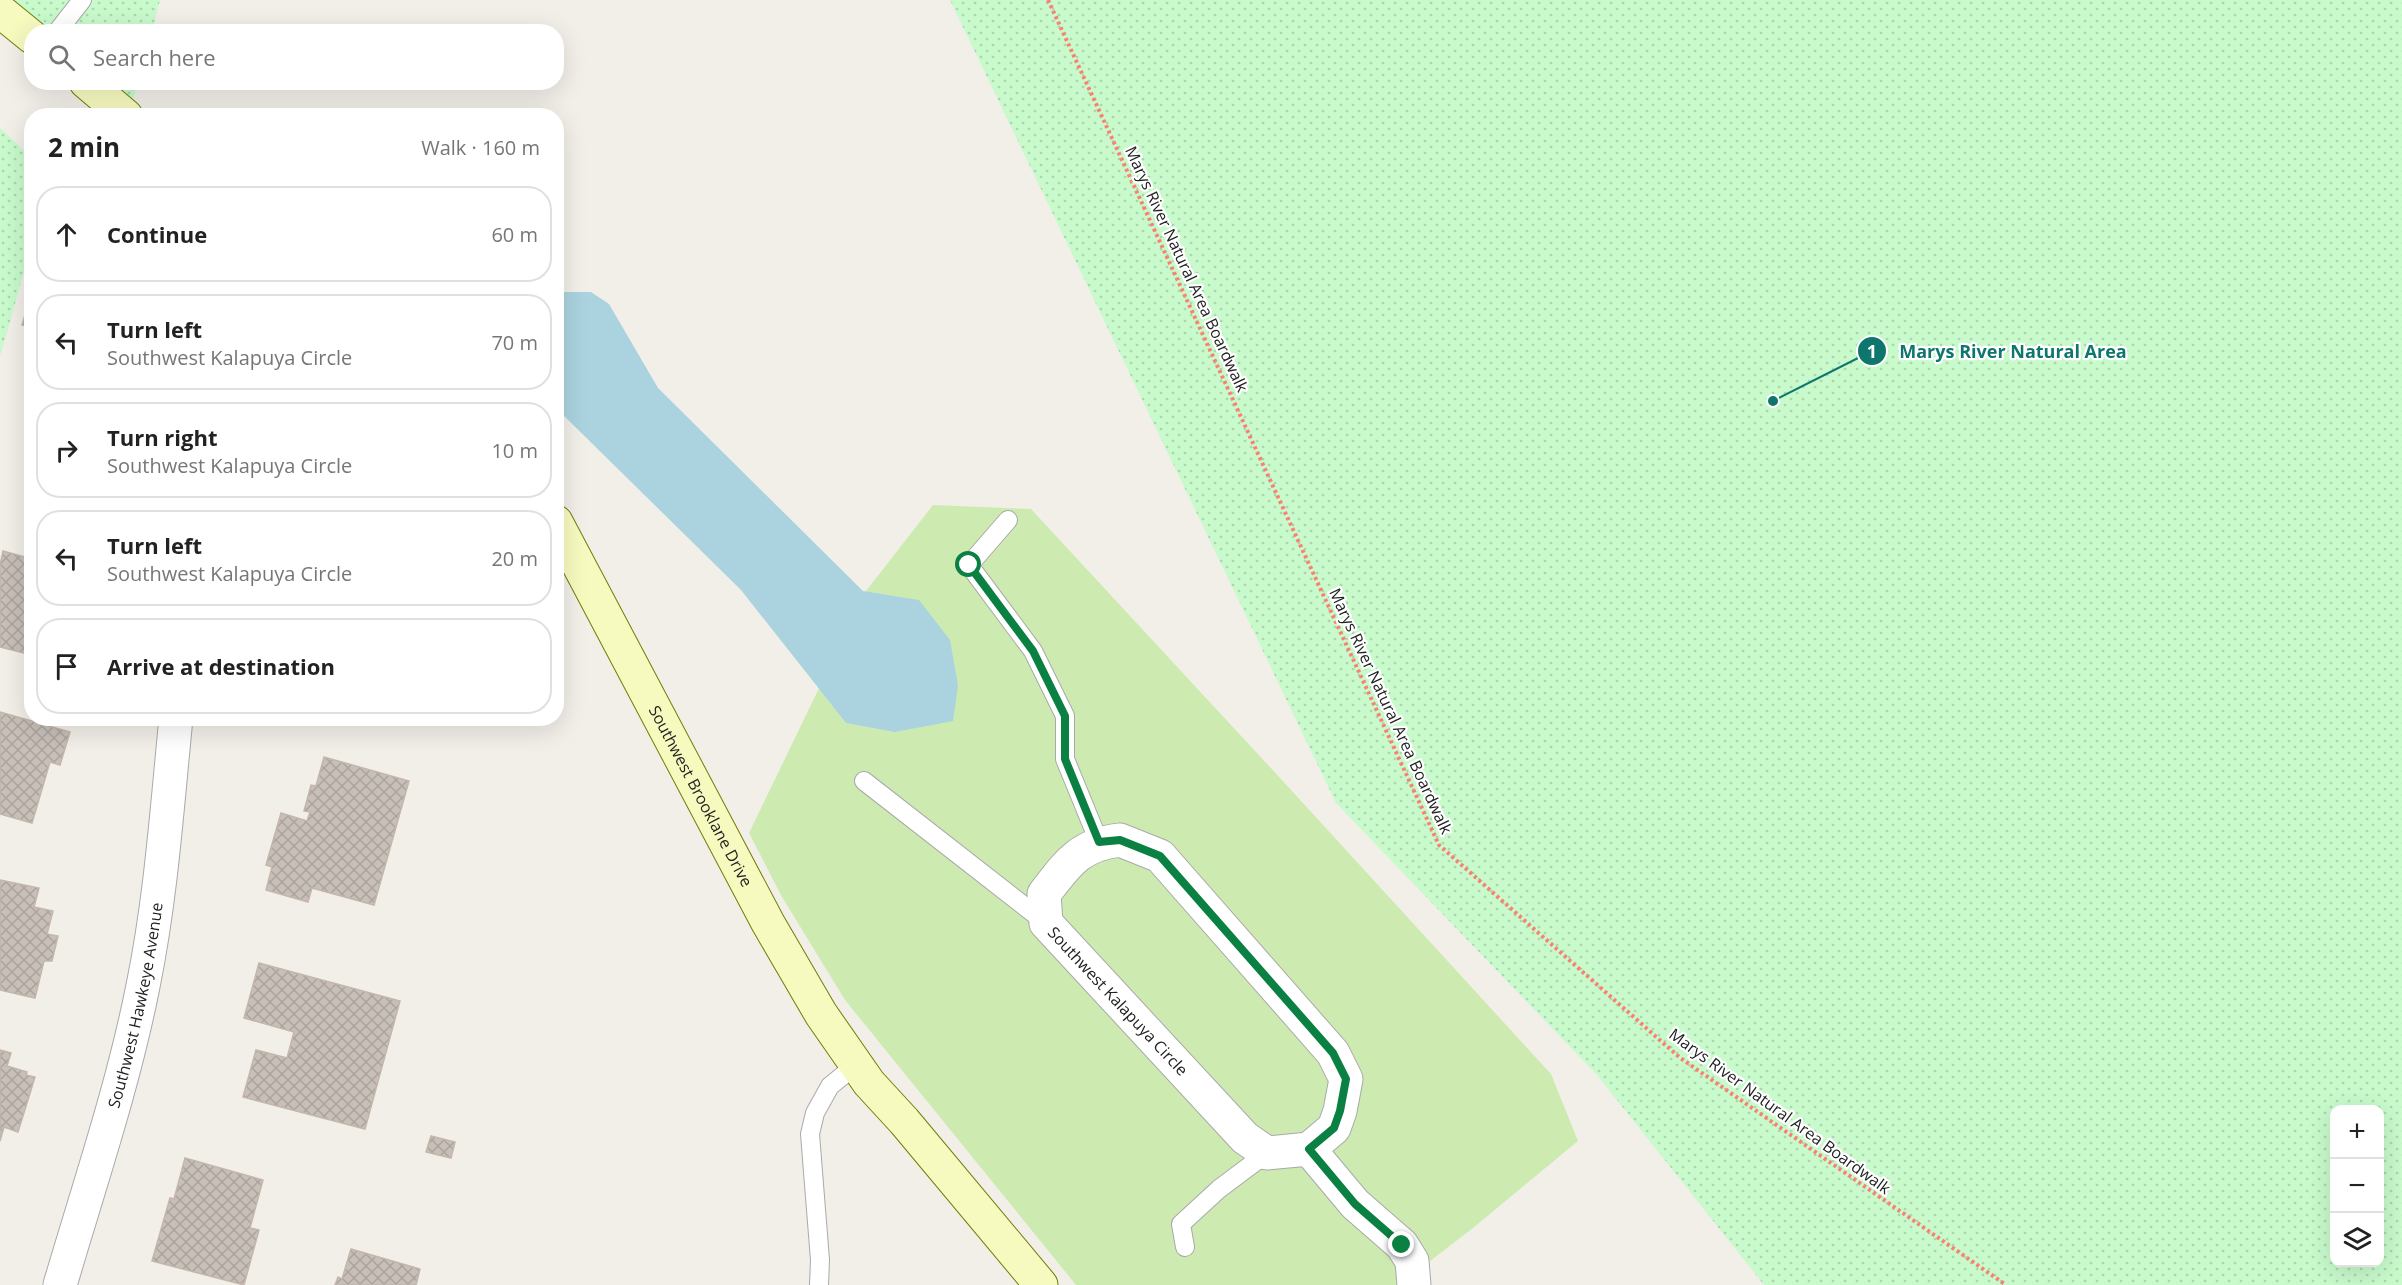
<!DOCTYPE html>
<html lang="en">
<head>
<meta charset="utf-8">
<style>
	:root { --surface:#fff; --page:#f2f2f2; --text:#222; --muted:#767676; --line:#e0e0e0 }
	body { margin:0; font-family:"Open Sans",sans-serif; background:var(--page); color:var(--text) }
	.controls { position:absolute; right:18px; bottom:18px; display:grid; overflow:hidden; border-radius:12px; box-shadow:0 6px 24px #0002 }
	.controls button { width:54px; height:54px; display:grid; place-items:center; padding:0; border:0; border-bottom:2px solid var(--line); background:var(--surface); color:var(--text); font:30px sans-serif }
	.stop { position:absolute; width:18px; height:18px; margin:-14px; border:4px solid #0b8043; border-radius:50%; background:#fff }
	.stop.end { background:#0b8043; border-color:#fff; box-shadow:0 2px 6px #0008 }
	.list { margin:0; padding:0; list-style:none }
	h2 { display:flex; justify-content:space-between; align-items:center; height:78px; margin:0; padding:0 24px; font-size:26px }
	h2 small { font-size:20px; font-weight:400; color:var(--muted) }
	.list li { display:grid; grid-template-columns:39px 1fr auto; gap:18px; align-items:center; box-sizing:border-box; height:96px; margin:0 12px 12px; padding:0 12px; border:2px solid var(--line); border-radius:24px }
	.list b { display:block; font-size:22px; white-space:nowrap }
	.list p { margin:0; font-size:20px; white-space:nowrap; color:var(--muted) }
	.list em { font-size:20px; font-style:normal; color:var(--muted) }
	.icon { flex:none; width:33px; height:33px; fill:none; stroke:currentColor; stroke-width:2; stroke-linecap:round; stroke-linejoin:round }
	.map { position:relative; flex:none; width:2402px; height:1285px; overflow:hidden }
	.search { position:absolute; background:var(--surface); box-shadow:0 6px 24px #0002; left:24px; top:24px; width:540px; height:66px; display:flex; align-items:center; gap:15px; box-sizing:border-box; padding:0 21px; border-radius:24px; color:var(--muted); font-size:22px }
	.panel { position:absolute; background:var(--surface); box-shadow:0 6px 24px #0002; left:24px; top:108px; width:540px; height:618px; border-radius:24px }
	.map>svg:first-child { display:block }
	.grass { fill:#cdebb0 }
	.park { fill:url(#park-dots); fill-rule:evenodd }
	.water { fill:#aad3df }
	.building { fill:url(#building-cross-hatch); stroke:#c4b6ab; stroke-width:1.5 }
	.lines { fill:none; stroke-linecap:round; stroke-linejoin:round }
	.lane-casing { stroke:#a9a9a9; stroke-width:20 }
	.street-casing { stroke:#a9a9a9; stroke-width:35 }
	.secondary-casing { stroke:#707d05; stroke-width:35 }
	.path { stroke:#fa8072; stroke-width:4; stroke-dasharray:3 3; stroke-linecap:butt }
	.lane { stroke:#fff; stroke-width:18 }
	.street { stroke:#fff; stroke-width:33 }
	.secondary { stroke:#f7fabf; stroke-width:33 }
	.route { stroke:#0b8043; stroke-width:8 }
	.labels { text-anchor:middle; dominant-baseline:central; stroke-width:4.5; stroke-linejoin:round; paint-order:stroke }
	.street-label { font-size:16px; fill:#222; stroke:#fff }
	.leader { fill:none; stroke:#0f766e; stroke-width:2 }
	.callout-dot { fill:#0f766e; stroke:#fff; stroke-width:2 }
	.mark-label { font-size:18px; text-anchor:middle; font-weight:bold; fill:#fff }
	.callout-label { font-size:18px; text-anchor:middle; font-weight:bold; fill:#0f766e; stroke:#fff; stroke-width:4.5; stroke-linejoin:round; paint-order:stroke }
</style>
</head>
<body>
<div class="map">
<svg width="2402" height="1285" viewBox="0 0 2402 1285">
	<defs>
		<pattern id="park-dots" width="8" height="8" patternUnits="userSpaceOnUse" patternTransform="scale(1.5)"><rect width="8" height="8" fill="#c8facc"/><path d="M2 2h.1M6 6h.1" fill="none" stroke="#acd6af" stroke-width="1.8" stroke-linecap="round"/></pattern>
		<pattern id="building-cross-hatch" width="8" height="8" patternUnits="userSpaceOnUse" patternTransform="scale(1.5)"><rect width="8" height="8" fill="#c7bfb8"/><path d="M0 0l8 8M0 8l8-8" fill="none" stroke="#aba49e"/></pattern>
	</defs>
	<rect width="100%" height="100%" fill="#f2efe9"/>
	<polygon class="grass" points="933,505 1031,509 1281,779 1551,1074 1578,1141 1473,1228 1399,1285 1076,1285 845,1000 782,897 749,833 866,591"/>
	<g class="park">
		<polygon points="6,0 160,0 152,32 39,31"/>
		<path d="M950,0H2402V1285H1764L1597,1075L1336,803ZM2334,1110H2380V1262H2334Z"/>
		<polygon points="92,83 138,83 128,115"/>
		<polygon points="0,128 31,157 31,247 0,357"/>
	</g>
	<polygon class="water" points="558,292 591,292 609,304 658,388 863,591 919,600 950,640 958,685 953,721 895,732 846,723 741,590 557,409"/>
	<g class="building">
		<polygon points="32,292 32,327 22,325"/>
		<polygon points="32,452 32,475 26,473"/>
		<polygon points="3,551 32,559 32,655 0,647 0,565"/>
		<polygon points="0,712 70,732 60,765 50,762 32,823 0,814"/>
		<polygon points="324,757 409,781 374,905 312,888 308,902 266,890 272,867 266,865 281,813 307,821 310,812 304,811 311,785 316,786"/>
		<polygon points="0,880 39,888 34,907 53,911 47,934 58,936 52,961 44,961 35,998 0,990"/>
		<polygon points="259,963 400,1001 365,1129 243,1097 256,1050 287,1058 294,1032 244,1018"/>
		<polygon points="0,1050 11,1053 7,1066 27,1072 26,1075 35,1077 18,1132 4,1127 0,1141"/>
		<polygon points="431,1136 455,1142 451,1158 426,1152"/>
		<polygon points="185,1158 263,1180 250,1228 259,1230 244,1285 152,1261 170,1198 174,1199"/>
		<polygon points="351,1249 420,1269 416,1285 335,1285 338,1277 342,1279"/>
	</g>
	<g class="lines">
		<defs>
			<g id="lane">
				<polyline points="57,32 82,0"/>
				<polyline points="1008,520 969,565 1033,651 1065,716 1065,759 1099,842"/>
				<polyline points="864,781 1046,923"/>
				<polyline points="1185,1247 1181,1224 1219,1189 1267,1153"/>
				<polyline points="819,1285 820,1260 810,1134 815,1113 830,1086 856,1065"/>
			</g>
			<g id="street">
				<path d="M1120,840L1160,856L1333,1053L1346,1079L1340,1111L1334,1128L1309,1149L1267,1153L1245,1138L1046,923L1044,894C1068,863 1079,845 1120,840Z"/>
				<polyline points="1309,1149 1355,1204 1402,1245 1412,1261 1414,1285"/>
				<path id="s1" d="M60,1285C89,1186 123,1087 143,986C161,898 167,808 176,718"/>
			</g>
			<g id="secondary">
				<polyline points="0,11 32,37"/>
				<polyline points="86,82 126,116"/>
				<path id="s2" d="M556,522L768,923L821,1014L869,1083L904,1121L1041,1285"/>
			</g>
		</defs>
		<use href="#lane" class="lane-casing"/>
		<use href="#street" class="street-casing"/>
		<use href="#secondary" class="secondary-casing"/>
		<polyline class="path" points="1048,0 1439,845 1679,1057 2006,1285"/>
		<use href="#lane" class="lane"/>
		<use href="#street" class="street"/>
		<use href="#secondary" class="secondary"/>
	</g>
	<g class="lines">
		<polyline class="route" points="969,565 1033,651 1065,716 1065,759 1099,842 1120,840 1160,856 1333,1053 1346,1079 1340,1111 1334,1128 1309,1149 1355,1204 1402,1245"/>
	</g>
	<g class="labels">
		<g class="street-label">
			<text transform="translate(1187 269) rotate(65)">Marys River Natural Area Boardwalk</text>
			<text transform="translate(1391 711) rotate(65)">Marys River Natural Area Boardwalk</text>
			<text stroke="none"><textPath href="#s2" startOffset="310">Southwest Brooklane Drive</textPath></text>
			<text transform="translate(1118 1001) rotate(47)">Southwest Kalapuya Circle</text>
			<text stroke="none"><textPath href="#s1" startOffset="290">Southwest Hawkeye Avenue</textPath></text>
			<text transform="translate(1780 1111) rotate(36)">Marys River Natural Area Boardwalk</text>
		</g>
	</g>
	<path class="leader" d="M1773 401L1872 351"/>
	<g class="callout-dot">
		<circle cx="1773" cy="401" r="6"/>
		<circle cx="1872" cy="351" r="15"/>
	</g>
	<g class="mark-label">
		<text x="1872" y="358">1</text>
	</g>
	<g class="callout-label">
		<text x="2013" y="358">Marys River Natural Area</text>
	</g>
</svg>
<div class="controls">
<button>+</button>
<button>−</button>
<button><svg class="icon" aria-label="layers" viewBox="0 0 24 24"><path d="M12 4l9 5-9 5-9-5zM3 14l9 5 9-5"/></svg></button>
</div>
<div class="stop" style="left:969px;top:565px"></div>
<div class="stop end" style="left:1402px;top:1245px"></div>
<div class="search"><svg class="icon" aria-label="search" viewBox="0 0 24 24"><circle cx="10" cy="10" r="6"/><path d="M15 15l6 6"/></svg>Search here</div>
<section class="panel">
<h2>2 min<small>Walk · 160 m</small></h2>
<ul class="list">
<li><svg class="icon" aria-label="ahead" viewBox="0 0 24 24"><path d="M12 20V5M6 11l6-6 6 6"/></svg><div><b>Continue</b></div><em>60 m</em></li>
<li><svg class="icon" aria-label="left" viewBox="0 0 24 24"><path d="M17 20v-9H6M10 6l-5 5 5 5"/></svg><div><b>Turn left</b><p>Southwest Kalapuya Circle</p></div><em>70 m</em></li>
<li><svg class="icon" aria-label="right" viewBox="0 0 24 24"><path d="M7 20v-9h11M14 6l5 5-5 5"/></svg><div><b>Turn right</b><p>Southwest Kalapuya Circle</p></div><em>10 m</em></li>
<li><svg class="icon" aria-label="left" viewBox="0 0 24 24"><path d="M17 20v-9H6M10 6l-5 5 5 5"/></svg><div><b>Turn left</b><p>Southwest Kalapuya Circle</p></div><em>20 m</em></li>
<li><svg class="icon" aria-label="arrive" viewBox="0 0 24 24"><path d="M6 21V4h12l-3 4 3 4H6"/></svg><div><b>Arrive at destination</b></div></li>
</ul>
</section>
</div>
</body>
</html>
